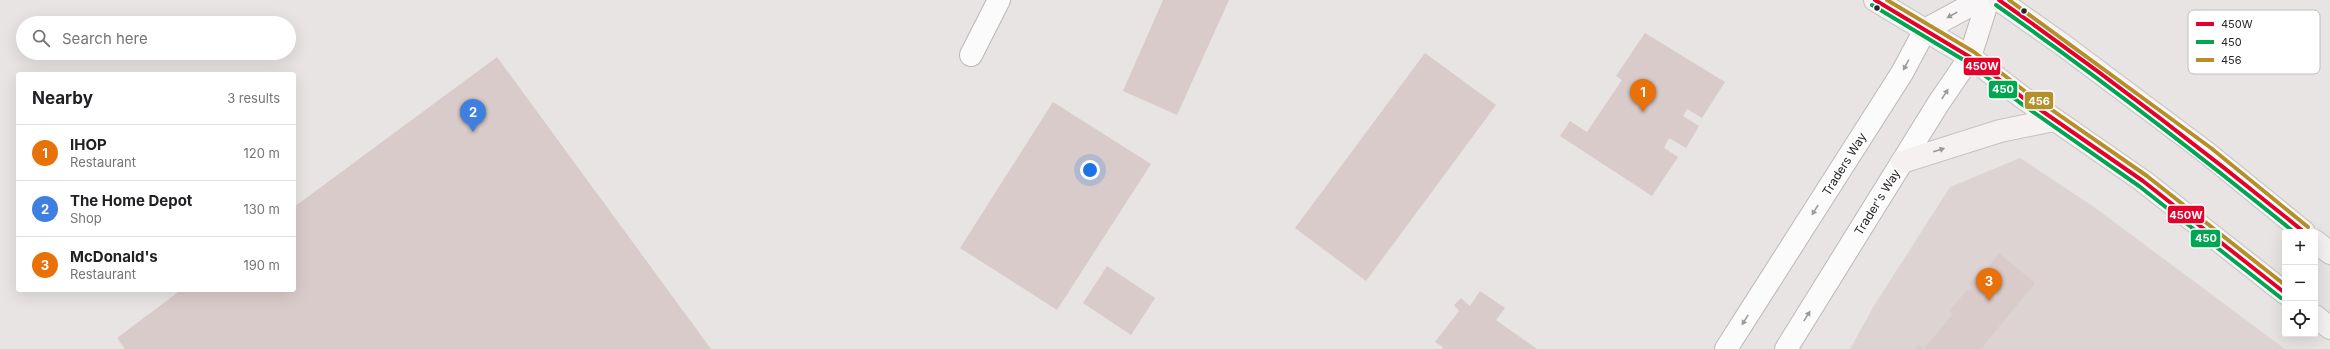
<!DOCTYPE html>
<html lang="en">
<head>
<meta charset="utf-8">
<style>
	:root { --surface:#fff; --page:#f2f2f2; --text:#202124; --muted:#757577; --line:#e0e0e0; --accent:#0b8043 }
	body { margin:0; font-family:Inter,sans-serif; background:var(--page); color:var(--text) }
	.controls { position:absolute; right:12px; bottom:12px; display:grid; overflow:hidden; border-radius:4px; box-shadow:0 4px 16px #0002 }
	.controls button { width:36px; height:36px; display:grid; place-items:center; padding:0; border:0; border-bottom:1px solid var(--line); background:var(--surface); color:var(--text); font:20px sans-serif }
	.you { position:absolute; left:1090px; top:170px; width:14px; height:14px; margin:-10px; border:3px solid #fff; border-radius:50%; background:#1a73e8; box-shadow:0 0 0 6px #1a73e833 }
	.badge { display:grid; place-items:center; width:26px; height:26px; border-radius:50%; background:var(--accent); color:#fff; font-size:13px; font-weight:700 }
	.pin { position:absolute; translate:-50% -33px; filter:drop-shadow(0 1px 2px #0008) }
	.pin::after { content:''; position:absolute; top:21px; width:14px; height:12px; background:inherit; clip-path:polygon(0 0,100% 0,50% 100%) }
	.list { margin:0; padding:0; list-style:none }
	h2 { display:flex; justify-content:space-between; align-items:center; height:52px; margin:0; padding:0 16px; font-size:17px }
	h2 small { font-size:13px; font-weight:400; color:var(--muted) }
	.list li { display:grid; grid-template-columns:26px 1fr auto; gap:12px; align-items:center; box-sizing:border-box; height:56px; padding:0 16px; border-top:1px solid var(--line) }
	.list b { display:block; font-size:15px; white-space:nowrap }
	.list p { margin:0; font-size:13px; white-space:nowrap; color:var(--muted) }
	.list em { font-size:13px; font-style:normal; color:var(--muted) }
	.icon { flex:none; width:22px; height:22px; fill:none; stroke:currentColor; stroke-width:2; stroke-linecap:round; stroke-linejoin:round }
	.map { position:relative; flex:none; width:2330px; height:349px; overflow:hidden }
	.search { position:absolute; background:var(--surface); box-shadow:0 4px 16px #0002; left:16px; top:16px; width:280px; height:44px; display:flex; align-items:center; gap:10px; box-sizing:border-box; padding:0 14px; border-radius:22px; color:var(--muted); font-size:15px }
	.panel { position:absolute; background:var(--surface); box-shadow:0 4px 16px #0002; left:16px; top:72px; width:280px; height:220px; border-radius:4px }
	.map>svg:first-child { display:block }
	.built { fill:#ddd3d2 }
	.building { fill:#d9cbca }
	.lines { fill:none; stroke-linecap:round; stroke-linejoin:round }
	.street-casing { stroke:#bbb8b7; stroke-width:24 }
	.secondary-casing { stroke:#bbb8b7; stroke-width:24 }
	.primary-casing { stroke:#c4c2c2; stroke-width:24 }
	.street { stroke:#fcfbfb; stroke-width:22 }
	.secondary { stroke:#f8f6f6; stroke-width:22 }
	.primary { stroke:#f6f1f1; stroke-width:22 }
	.bus-1-casing { stroke:#fff; stroke-width:7 }
	.bus-2-casing { stroke:#fff; stroke-width:7 }
	.bus-3-casing { stroke:#fff; stroke-width:7 }
	.bus-1 { stroke:#e4002b; stroke-width:4 }
	.bus-2 { stroke:#00a651; stroke-width:4 }
	.bus-3 { stroke:#b48f2a; stroke-width:4 }
	.oneway { fill:#9b9898 }
	.oneway2 { fill:#9d9b9b }
	.oneway3 { fill:#9a9696 }
	.bus-dot { fill:#292626; stroke:#fff; stroke-width:1.5 }
	.labels { text-anchor:middle; dominant-baseline:central; stroke-width:3; stroke-linejoin:round; paint-order:stroke }
	.street-label { font-size:12px; fill:#292626; stroke:#fff }
	.key { fill:#fff; stroke:#bfbebe; stroke-width:1 }
	.key-label { font-size:11px; fill:#292626 }
	.line-badge { stroke:#fff; stroke-width:1.5 }
	.badge-label { font-size:11px; text-anchor:middle; font-weight:bold; fill:#fff }
</style>
</head>
<body>
<div class="map">
<svg width="2330" height="349" viewBox="0 0 2330 349">
	<rect width="100%" height="100%" fill="#e8e4e4"/>
	<polygon class="built" points="2020,158 2094,207 2285,349 1850,349 1875,304 1950,187"/>
	<g class="building">
		<polygon points="1163,0 1229,0 1177,115 1123,91"/>
		<polygon points="1645,33 1725,82 1702,118 1687,109 1683,116 1699,126 1686,148 1669,138 1664,148 1678,157 1652,196 1560,136 1570,121 1587,132 1622,80 1616,76"/>
		<polygon points="1425,53 1496,105 1366,281 1295,228"/>
		<polygon points="497,57 711,349 125,349 117,338 181,290 294,290 294,207"/>
		<polygon points="1053,102 1151,164 1057,310 960,248"/>
		<polygon points="1999,253 2035,283 1981,349 1924,349 1953,314 1949,311 1967,290 1969,292 1972,287 1969,284 1978,274 1981,276"/>
		<polygon points="1107,266 1155,298 1131,335 1083,303"/>
		<polygon points="1480,291 1505,308 1496,320 1537,349 1441,349 1443,347 1435,342 1459,311 1454,305 1461,298 1470,306"/>
		<polygon points="1919,345 1924,349 1915,349"/>
	</g>
	<g class="lines">
		<defs>
			<g id="street">
				<polyline points="971,55 999,0"/>
				<polyline points="1726,349 1902,73 1925,30"/>
				<polyline points="1786,349 1938,104 1970,57"/>
			</g>
			<g id="secondary">
				<polyline points="1925,30 1980,0"/>
				<polyline points="1970,57 1988,0"/>
			</g>
			<g id="primary">
				<polyline points="1875,0 1970,57 2022,97 2143,181 2285,293"/>
				<polyline points="1999,0 2063,45 2207,153 2304,232"/>
				<polyline points="1902,162 2000,131 2054,120"/>
				<polyline points="2315,241 2330,253"/>
				<polyline points="2315,316 2330,328"/>
			</g>
		</defs>
		<use href="#street" class="street-casing"/>
		<use href="#secondary" class="secondary-casing"/>
		<use href="#primary" class="primary-casing"/>
		<use href="#street" class="street"/>
		<use href="#secondary" class="secondary"/>
		<use href="#primary" class="primary"/>
		<defs>
			<g id="bus-1">
				<polyline points="1875,0 1970,57 2022,97 2143,181 2285,293"/>
				<path d="M1999,0C2104,74 2205,151 2304,232"/>
			</g>
			<g id="bus-2">
				<polyline points="1872,5 1967,62 2019,102 2139,186 2281,298"/>
				<path d="M1996,5C2098,77 2197,153 2294,232"/>
			</g>
			<g id="bus-3">
				<polyline points="1887,0 1974,52 2026,92 2147,176 2285,285"/>
				<polyline points="2009,0 2211,148 2308,227"/>
			</g>
		</defs>
		<use href="#bus-1" class="bus-1-casing"/>
		<use href="#bus-2" class="bus-2-casing"/>
		<use href="#bus-3" class="bus-3-casing"/>
		<use href="#bus-1" class="bus-1"/>
		<use href="#bus-2" class="bus-2"/>
		<use href="#bus-3" class="bus-3"/>
	</g>
	<defs><path id="oneway-solid" d="M-6-.8H1V-3.2L6.5 0L1 3.2V.8H-6Z"/></defs>
	<use class="oneway" href="#oneway-solid" transform="translate(1952 15) rotate(151)"/>
	<g class="oneway2">
		<use href="#oneway-solid" transform="translate(1906 65) rotate(118)"/>
		<use href="#oneway-solid" transform="translate(1945 94) rotate(-57)"/>
		<use href="#oneway-solid" transform="translate(1815 210) rotate(122)"/>
		<use href="#oneway-solid" transform="translate(1807 316) rotate(-58)"/>
		<use href="#oneway-solid" transform="translate(1745 320) rotate(122)"/>
	</g>
	<use class="oneway3" href="#oneway-solid" transform="translate(1939 150) rotate(-18)"/>
	<g class="bus-dot">
		<circle cx="1877" cy="8" r="3.5"/>
		<circle cx="2024" cy="11" r="3.5"/>
	</g>
	<g class="labels">
		<g class="street-label">
			<text transform="translate(1844 164) rotate(-58)">Traders Way</text>
			<text transform="translate(1877 202) rotate(-58)">Trader's Way</text>
		</g>
	</g>
	<rect x="2188" y="10" width="132" height="64" rx="6" class="key"/>
	<rect x="2196" y="22" width="18" height="4" fill="#e4002b"/>
	<rect x="2196" y="40" width="18" height="4" fill="#00a651"/>
	<rect x="2196" y="58" width="18" height="4" fill="#b48f2a"/>
	<g class="key-label">
		<text x="2221" y="28">450W</text>
		<text x="2221" y="46">450</text>
		<text x="2221" y="64">456</text>
	</g>
	<g class="line-badge">
		<rect x="1963" y="57" width="38" height="19" rx="4" fill="#e4002b"/>
		<rect x="1988" y="80" width="30" height="19" rx="4" fill="#00a651"/>
		<rect x="2024" y="91" width="30" height="19" rx="4" fill="#b48f2a"/>
		<rect x="2167" y="205" width="38" height="19" rx="4" fill="#e4002b"/>
		<rect x="2190" y="229" width="31" height="19" rx="4" fill="#00a651"/>
	</g>
	<g class="badge-label">
		<text x="1982" y="70">450W</text>
		<text x="2003" y="93">450</text>
		<text x="2039" y="105">456</text>
		<text x="2186" y="219">450W</text>
		<text x="2206" y="242">450</text>
	</g>
</svg>
<div class="controls">
<button>+</button>
<button>−</button>
<button><svg class="icon" aria-label="locate" viewBox="0 0 24 24"><circle cx="12" cy="12" r="6"/><path d="M12 2v4M12 18v4M2 12h4M18 12h4"/></svg></button>
</div>
<div class="you"></div>
<div class="pin badge" style="left:1643px;top:112px;background:#e8710a">1</div>
<div class="pin badge" style="left:473px;top:132px;background:#3f7fe0">2</div>
<div class="pin badge" style="left:1989px;top:301px;background:#e8710a">3</div>
<div class="search"><svg class="icon" aria-label="search" viewBox="0 0 24 24"><circle cx="10" cy="10" r="6"/><path d="M15 15l6 6"/></svg>Search here</div>
<section class="panel">
<h2>Nearby<small>3 results</small></h2>
<ul class="list">
<li><span class="badge" style="background:#e8710a">1</span><div><b>IHOP</b><p>Restaurant</p></div><em>120 m</em></li>
<li><span class="badge" style="background:#3f7fe0">2</span><div><b>The Home Depot</b><p>Shop</p></div><em>130 m</em></li>
<li><span class="badge" style="background:#e8710a">3</span><div><b>McDonald's</b><p>Restaurant</p></div><em>190 m</em></li>
</ul>
</section>
</div>
</body>
</html>
